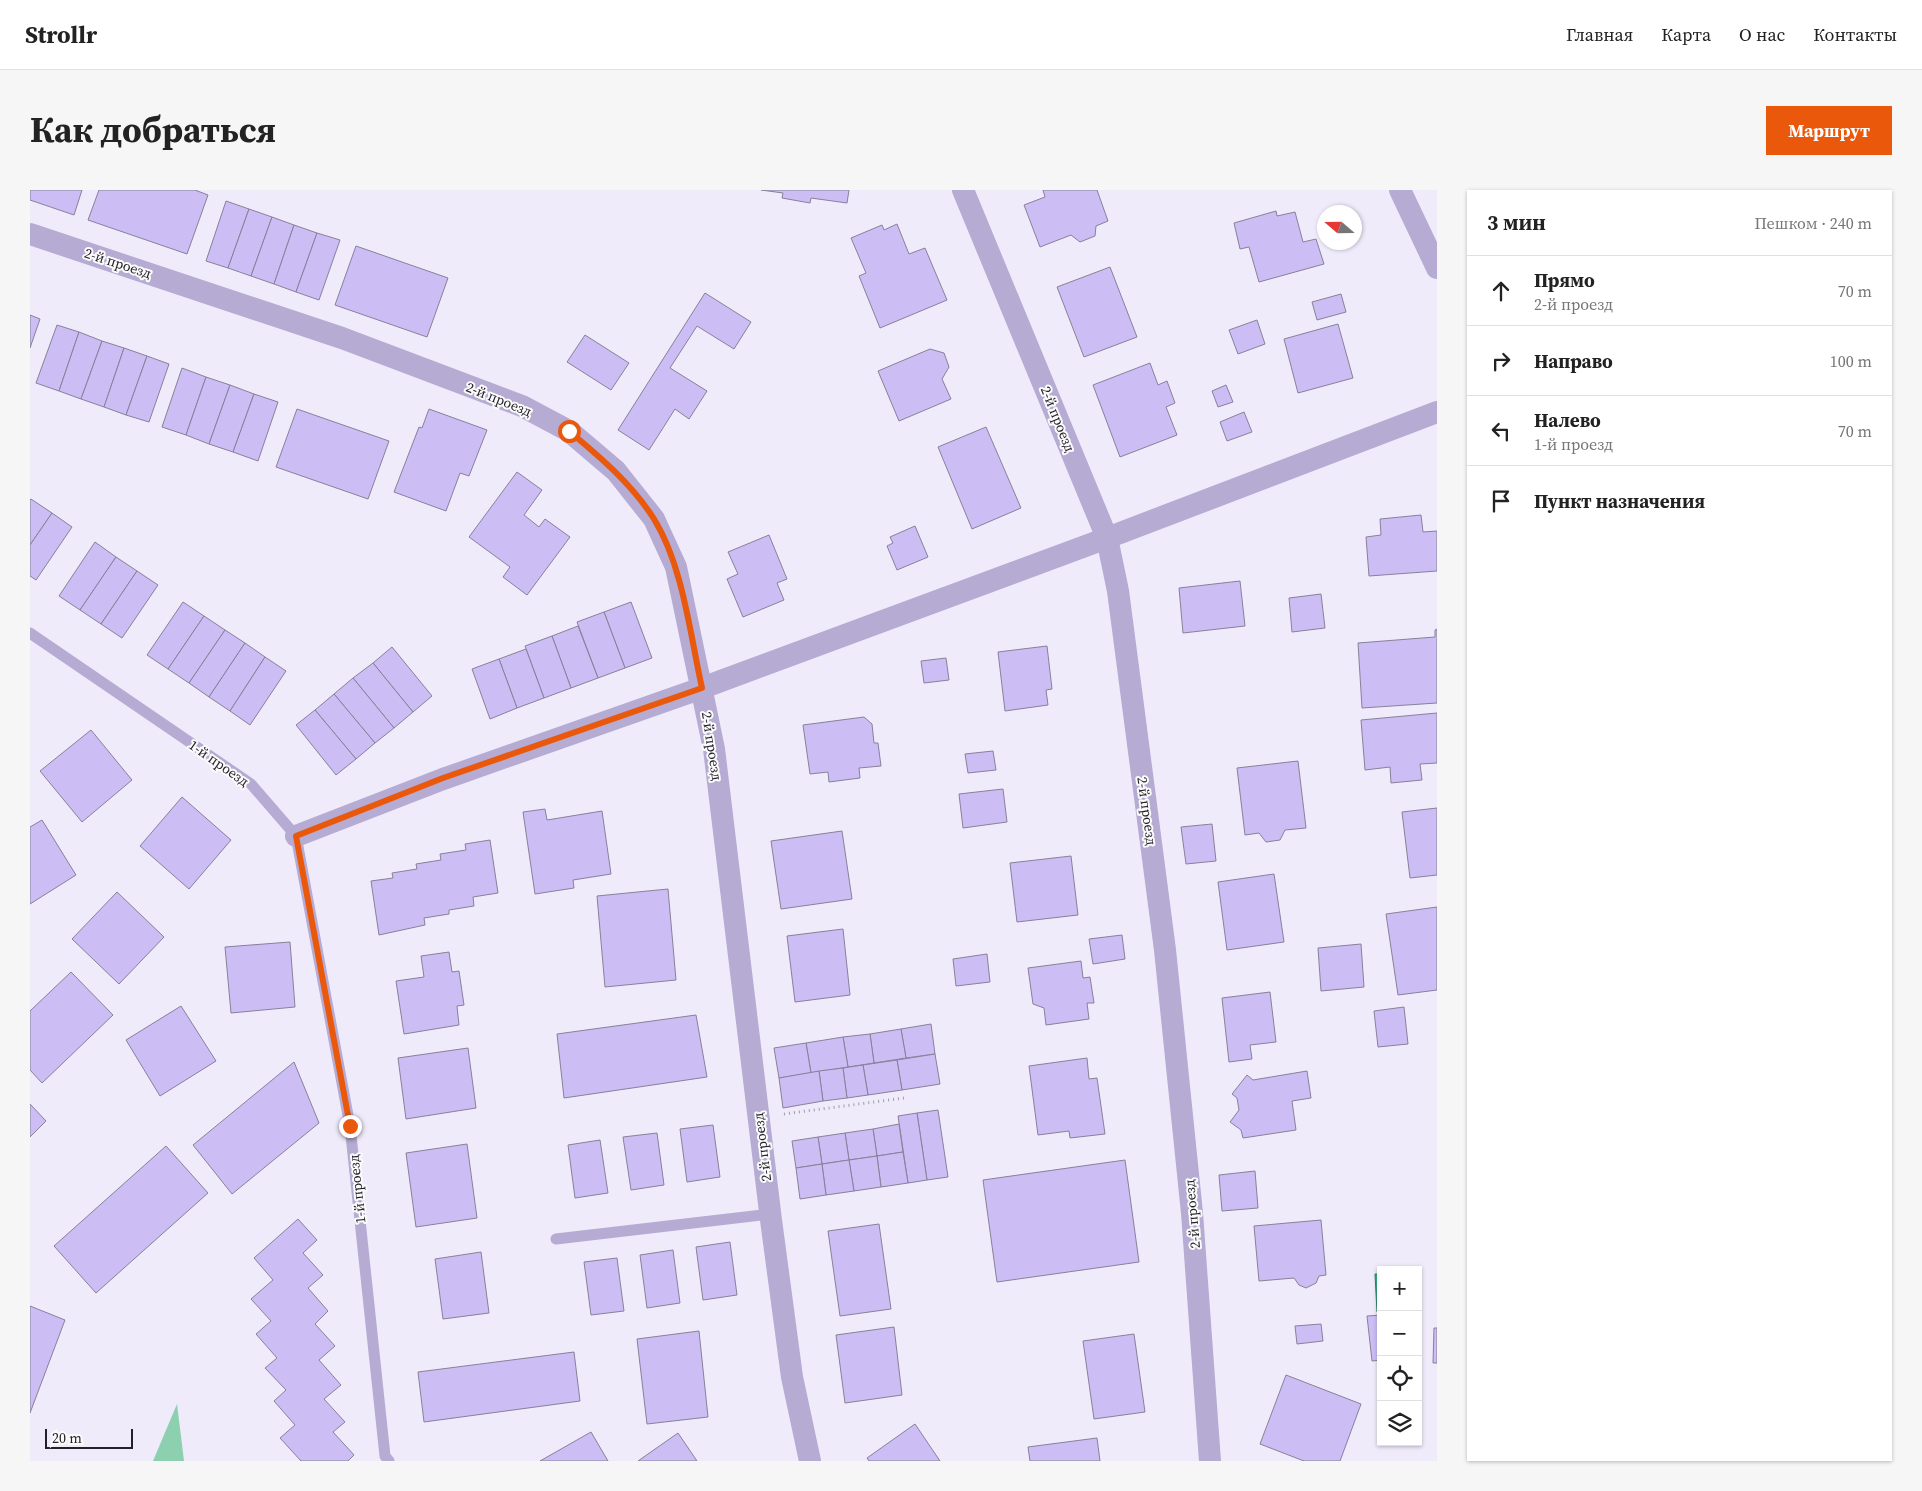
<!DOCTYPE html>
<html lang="ru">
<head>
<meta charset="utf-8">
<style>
	:root { --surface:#fff; --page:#f6f6f6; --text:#222; --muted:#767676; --line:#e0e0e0; --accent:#ea580c }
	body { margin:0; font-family:"Source Serif 4",serif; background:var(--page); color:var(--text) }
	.controls { position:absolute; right:15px; bottom:15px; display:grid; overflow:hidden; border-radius:0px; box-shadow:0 1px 4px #0004 }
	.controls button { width:45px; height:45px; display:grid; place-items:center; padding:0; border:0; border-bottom:1px solid var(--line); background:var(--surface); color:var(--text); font:25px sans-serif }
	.compass { position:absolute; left:1287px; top:15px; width:45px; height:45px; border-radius:50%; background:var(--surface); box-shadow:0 1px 4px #0004; rotate:290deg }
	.scale { position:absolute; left:15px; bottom:12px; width:88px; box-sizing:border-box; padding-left:5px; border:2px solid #222029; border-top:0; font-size:14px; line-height:18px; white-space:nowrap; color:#222029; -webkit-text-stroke:4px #fbfbfb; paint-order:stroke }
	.stop { position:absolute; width:15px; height:15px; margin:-11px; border:4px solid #ea580c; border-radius:50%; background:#fff }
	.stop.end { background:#ea580c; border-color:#fff; box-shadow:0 1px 5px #0008 }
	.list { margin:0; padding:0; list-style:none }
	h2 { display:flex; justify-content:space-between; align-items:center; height:65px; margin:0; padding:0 20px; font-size:21px }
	h2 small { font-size:16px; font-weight:400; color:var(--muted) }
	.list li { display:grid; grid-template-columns:32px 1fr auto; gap:15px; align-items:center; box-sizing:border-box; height:70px; padding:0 20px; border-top:1px solid var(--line) }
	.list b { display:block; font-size:19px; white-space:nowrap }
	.list p { margin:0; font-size:16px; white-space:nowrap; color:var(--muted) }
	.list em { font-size:16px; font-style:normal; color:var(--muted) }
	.icon { flex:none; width:28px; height:28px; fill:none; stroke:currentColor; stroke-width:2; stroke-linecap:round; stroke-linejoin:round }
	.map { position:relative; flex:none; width:1407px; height:1271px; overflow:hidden; border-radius:0px }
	header { display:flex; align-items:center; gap:30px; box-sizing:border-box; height:70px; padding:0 25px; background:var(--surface); border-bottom:1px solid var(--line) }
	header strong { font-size:24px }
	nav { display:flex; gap:28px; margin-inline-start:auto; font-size:18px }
	.intro { display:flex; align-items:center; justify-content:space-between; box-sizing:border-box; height:120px; padding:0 30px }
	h1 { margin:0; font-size:35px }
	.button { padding:12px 22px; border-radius:0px; background:var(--accent); color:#fff; font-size:18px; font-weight:700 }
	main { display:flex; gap:30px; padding:0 30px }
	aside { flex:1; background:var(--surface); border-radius:0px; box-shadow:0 1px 4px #0004 }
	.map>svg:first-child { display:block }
	.green { fill:#8cd0b0 }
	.water { fill:#36b282; stroke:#308667 }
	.building { fill:#ccbdf5; stroke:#878199 }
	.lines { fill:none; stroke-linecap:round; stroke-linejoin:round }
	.path { stroke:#9f9ca9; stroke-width:3; stroke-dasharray:1 4; stroke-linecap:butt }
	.service { stroke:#b5abd3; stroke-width:11 }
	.minor { stroke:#b5abd3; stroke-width:22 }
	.route { stroke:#ea580c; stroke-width:6 }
	.labels { text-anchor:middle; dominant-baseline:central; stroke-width:4; stroke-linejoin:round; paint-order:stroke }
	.street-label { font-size:14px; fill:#222029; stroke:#fbfbfb }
</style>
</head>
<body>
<header>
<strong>Strollr</strong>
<nav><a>Главная</a><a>Карта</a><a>О нас</a><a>Контакты</a></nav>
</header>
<div class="intro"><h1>Как добраться</h1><a class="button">Маршрут</a></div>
<main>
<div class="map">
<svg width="1407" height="1271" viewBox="0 0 1407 1271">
	<rect width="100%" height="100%" fill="#efebfb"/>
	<polygon class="green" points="147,1214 154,1271 123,1271"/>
	<polygon class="water" points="1345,1084 1351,1084 1351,1122 1347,1122"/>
	<g class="building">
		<polygon points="0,0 52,0 44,25 0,10"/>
		<polygon points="69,0 165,0 178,5 157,64 58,30"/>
		<polygon points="731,0 819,0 817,13 781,8 780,13 752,8 753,3"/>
		<polygon points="1013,0 1067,0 1078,31 1066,36 1065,46 1050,52 1041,45 1010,57 994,15 1015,7"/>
		<polygon points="196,11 219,19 198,78 176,71"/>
		<polygon points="219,19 242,27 221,86 198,78"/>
		<polygon points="1246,21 1247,26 1265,22 1273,52 1286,49 1294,74 1229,92 1219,57 1210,59 1204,33"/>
		<polygon points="242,27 264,35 244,94 221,86"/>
		<polygon points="867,34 879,64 895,58 917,110 850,138 829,86 836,83 821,48 852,35 854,40"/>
		<polygon points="264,35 287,43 266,102 244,94"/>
		<polygon points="287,43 310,50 289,110 266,102"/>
		<polygon points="326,56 418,88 397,147 305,115"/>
		<polygon points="1080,77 1107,147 1054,167 1027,97"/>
		<polygon points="675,103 721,132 704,159 667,136 640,178 677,201 659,229 645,219 619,260 588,240"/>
		<polygon points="1311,104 1316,122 1287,130 1282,112"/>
		<polygon points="0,125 10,129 0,158"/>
		<polygon points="1227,130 1235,154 1208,164 1199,140"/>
		<polygon points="1308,134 1323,188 1268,203 1254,149"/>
		<polygon points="27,135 49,142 29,201 6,193"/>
		<polygon points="49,142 72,151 51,209 29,201"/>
		<polygon points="555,145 599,173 581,200 537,172"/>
		<polygon points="72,151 94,158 74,217 51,209"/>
		<polygon points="94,158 117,166 96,225 74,217"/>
		<polygon points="900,159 914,163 919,177 912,189 921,209 869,231 848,181"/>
		<polygon points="117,166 139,174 119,232 96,225"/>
		<polygon points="1120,173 1128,195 1137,191 1145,213 1136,217 1147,245 1090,267 1063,195"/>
		<polygon points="152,178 176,187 156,245 132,237"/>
		<polygon points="176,187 200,195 179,254 156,245"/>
		<polygon points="200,195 224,204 203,262 179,254"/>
		<polygon points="1196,195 1203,212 1188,217 1182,201"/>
		<polygon points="224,204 248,212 228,271 203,262"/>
		<polygon points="267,219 359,251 338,309 246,277"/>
		<polygon points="399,219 457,240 439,286 430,283 416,321 364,302 389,237 392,238"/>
		<polygon points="1214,222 1222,242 1197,251 1190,232"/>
		<polygon points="956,237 991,318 942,339 908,257"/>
		<polygon points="487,282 512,300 494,325 509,337 515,329 540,347 497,405 473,387 480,377 439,347"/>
		<polygon points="1,309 22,323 0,355 0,310"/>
		<polygon points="22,323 42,337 6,390 0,386 0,355"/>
		<polygon points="1391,325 1393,342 1407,341 1407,381 1339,386 1336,347 1351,345 1350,329"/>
		<polygon points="885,336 898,367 867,380 857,356 863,353 860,347"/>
		<polygon points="739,345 757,389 747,393 754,410 713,427 697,389 708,384 698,362"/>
		<polygon points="65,352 86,367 50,420 29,406"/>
		<polygon points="86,367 107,381 71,434 50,420"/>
		<polygon points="107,381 128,395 92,448 71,434"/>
		<polygon points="1210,391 1215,436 1153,443 1149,398"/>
		<polygon points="1291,404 1295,438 1262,442 1259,408"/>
		<polygon points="153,412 174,426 138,479 117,465"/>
		<polygon points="601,412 622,468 595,478 574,422"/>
		<polygon points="574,422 595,478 568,488 547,432"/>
		<polygon points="174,426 195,440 159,493 138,479"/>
		<polygon points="548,436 568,488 541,498 522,446"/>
		<polygon points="1407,439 1407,513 1332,518 1328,453 1405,447 1405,440"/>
		<polygon points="195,440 215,453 179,507 159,493"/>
		<polygon points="522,446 541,498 514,508 495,456"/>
		<polygon points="215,453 235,467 200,521 179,507"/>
		<polygon points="1017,456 1022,499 1016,500 1018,515 975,521 968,462"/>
		<polygon points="362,457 402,506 383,522 343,473"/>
		<polygon points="496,459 514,508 487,518 469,469"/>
		<polygon points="235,467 256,481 220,535 200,521"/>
		<polygon points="916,468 919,490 894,493 891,471"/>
		<polygon points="469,469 487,518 460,529 442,479"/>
		<polygon points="343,473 383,522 364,538 323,488"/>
		<polygon points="323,488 364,538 345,553 304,504"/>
		<polygon points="304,504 345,553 326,569 285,520"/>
		<polygon points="285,520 326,569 306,585 266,535"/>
		<polygon points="1407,523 1407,573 1390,574 1392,590 1361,593 1360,577 1335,580 1331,530"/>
		<polygon points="834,527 842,534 844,553 848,553 851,576 829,578 830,588 799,592 798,582 780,584 773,535"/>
		<polygon points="61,540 102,590 52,632 10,581"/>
		<polygon points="963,561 966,580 938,583 935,564"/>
		<polygon points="1268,571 1276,638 1255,640 1250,650 1236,652 1229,643 1215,645 1207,578"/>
		<polygon points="973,599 977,632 933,638 929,604"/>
		<polygon points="152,607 201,650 159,699 110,656"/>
		<polygon points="1407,618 1407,685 1380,688 1372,622"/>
		<polygon points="515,619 517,630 572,621 581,684 543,690 544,698 505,704 493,622"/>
		<polygon points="12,630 46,685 0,714 0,637"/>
		<polygon points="1182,634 1186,671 1156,674 1151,637"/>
		<polygon points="812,641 822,709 751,719 741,651"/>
		<polygon points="460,650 468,703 443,707 444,716 419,720 419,724 394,728 395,735 349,745 341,691 363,688 362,683 387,679 386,674 411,670 410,664 436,660 435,654"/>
		<polygon points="1041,666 1048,725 987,732 980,673"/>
		<polygon points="1244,684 1254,752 1197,760 1188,692"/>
		<polygon points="638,699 646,790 575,797 567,706"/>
		<polygon points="87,702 134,747 89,794 42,749"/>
		<polygon points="1407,717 1407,800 1368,805 1356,724"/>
		<polygon points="813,739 820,805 765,812 757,746"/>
		<polygon points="1092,745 1095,769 1063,774 1059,749"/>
		<polygon points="260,752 265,817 201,823 195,757"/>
		<polygon points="1331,754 1334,797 1291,801 1288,758"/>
		<polygon points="419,762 422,782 429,781 434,815 427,816 429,835 374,844 366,791 394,787 391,766"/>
		<polygon points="957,764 960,792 926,796 923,769"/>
		<polygon points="1051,771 1053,788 1060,787 1064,813 1057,813 1059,829 1016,835 1014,818 1003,814 998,778"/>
		<polygon points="41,782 83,825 12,893 0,880 0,821"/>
		<polygon points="1240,802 1246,852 1220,855 1222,869 1199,872 1192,808"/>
		<polygon points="151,816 186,871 130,906 96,850"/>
		<polygon points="1374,817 1378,854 1348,857 1344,821"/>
		<polygon points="666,825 677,887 534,908 527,844"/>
		<polygon points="901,834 905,864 876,868 871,839"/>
		<polygon points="871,839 876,868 844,873 840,844"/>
		<polygon points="840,844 844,873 818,877 813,847"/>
		<polygon points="813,847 818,877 781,883 776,853"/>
		<polygon points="776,853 781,883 749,888 744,858"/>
		<polygon points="438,858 446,918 376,929 368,868"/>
		<polygon points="905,864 910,894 872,900 867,870"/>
		<polygon points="1057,868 1059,889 1067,888 1075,944 1040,948 1039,941 1008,945 999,876"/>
		<polygon points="867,870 872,900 838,905 833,875"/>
		<polygon points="264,872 289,933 202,1004 163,955"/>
		<polygon points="833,875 838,905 817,908 813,878"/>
		<polygon points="813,878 817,908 793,911 789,881"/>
		<polygon points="789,881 793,911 753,918 749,888"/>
		<polygon points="1277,881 1281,908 1262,911 1266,940 1213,948 1211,940 1200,932 1209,920 1207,908 1202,904 1217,885 1223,890"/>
		<polygon points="0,914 16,931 0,947"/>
		<polygon points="908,920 918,987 897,990 887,923"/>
		<polygon points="887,923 897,990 878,993 868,926"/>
		<polygon points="869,934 873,962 847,966 843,939"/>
		<polygon points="683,935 690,987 657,992 650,939"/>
		<polygon points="843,939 847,966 819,970 815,943"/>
		<polygon points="627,943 634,995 601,1000 593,947"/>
		<polygon points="815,943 819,970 792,974 788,947"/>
		<polygon points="788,947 792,974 766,978 762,951"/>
		<polygon points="570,950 578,1003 545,1008 538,955"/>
		<polygon points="437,954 447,1028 386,1037 376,963"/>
		<polygon points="136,956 178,1003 66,1103 24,1056"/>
		<polygon points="873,962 878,993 851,997 847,966"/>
		<polygon points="847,966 851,997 824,1001 819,970"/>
		<polygon points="819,970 824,1001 796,1005 792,974"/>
		<polygon points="1095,970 1109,1072 967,1092 953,990"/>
		<polygon points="792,974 796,1005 770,1009 766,978"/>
		<polygon points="1225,981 1228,1018 1192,1021 1189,985"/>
		<polygon points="268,1029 287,1050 273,1063 293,1085 278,1098 298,1121 285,1134 305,1156 289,1170 311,1195 294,1209 315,1232 303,1242 324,1265 318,1271 271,1271 250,1248 265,1235 244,1211 256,1200 235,1178 247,1168 226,1144 241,1131 221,1109 243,1090 224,1068"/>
		<polygon points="1291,1030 1296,1085 1289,1086 1286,1093 1276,1098 1269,1095 1264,1088 1229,1091 1224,1036"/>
		<polygon points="849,1034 861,1119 810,1126 798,1041"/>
		<polygon points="700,1052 707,1105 673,1110 666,1057"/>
		<polygon points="643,1060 650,1113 617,1118 610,1065"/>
		<polygon points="451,1062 459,1123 413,1129 405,1069"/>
		<polygon points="587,1068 594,1121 561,1125 554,1072"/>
		<polygon points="0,1116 35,1130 0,1223"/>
		<polygon points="1351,1125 1351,1170 1342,1171 1337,1126"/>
		<polygon points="1291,1134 1293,1151 1267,1154 1265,1136"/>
		<polygon points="864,1137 872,1205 815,1213 806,1145"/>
		<polygon points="1404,1138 1407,1138 1407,1173 1403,1173"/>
		<polygon points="669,1141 678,1227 617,1234 607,1149"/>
		<polygon points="1104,1144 1115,1222 1064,1229 1053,1151"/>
		<polygon points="544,1162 550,1211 394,1232 388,1182"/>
		<polygon points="1256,1185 1331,1214 1310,1271 1274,1271 1230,1254"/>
		<polygon points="885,1234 910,1271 839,1271 837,1268"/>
		<polygon points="561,1242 578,1271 510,1271"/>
		<polygon points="648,1243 667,1271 608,1271"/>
		<polygon points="1067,1248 1070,1271 1000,1271 998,1257"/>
	</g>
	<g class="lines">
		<polyline class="path" points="754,924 874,908"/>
		<g class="service">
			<polyline points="0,443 221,594 266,646 320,936 355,1266 359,1271"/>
			<polyline points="526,1049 740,1024"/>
		</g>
		<g class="minor">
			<polyline points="933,0 1077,348 1088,401 1135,760 1162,1023 1180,1271"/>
			<polyline points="1370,0 1407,78"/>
			<polyline points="0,44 312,148 492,216 539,241 586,281 624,329 646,377 684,559 741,1030 762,1187 780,1271"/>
			<polyline points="266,646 413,589 672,498 1077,348 1407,222"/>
		</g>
	</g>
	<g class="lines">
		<path class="route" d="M320,936L266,646L413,588L672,498C660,444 653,376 624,329C602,294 570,267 539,241"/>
	</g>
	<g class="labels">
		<g class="street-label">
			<text transform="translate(88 73) rotate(18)">2-й проезд</text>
			<text transform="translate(469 209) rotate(22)">2-й проезд</text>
			<text transform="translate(1028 229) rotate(68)">2-й проезд</text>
			<text transform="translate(682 556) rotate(81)">2-й проезд</text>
			<text transform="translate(189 573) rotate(35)">1-й проезд</text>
			<text transform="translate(1117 621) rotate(82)">2-й проезд</text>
			<text transform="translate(732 957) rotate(-97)">2-й проезд</text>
			<text transform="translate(327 999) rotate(-96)">1-й проезд</text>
			<text transform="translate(1162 1024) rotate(-95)">2-й проезд</text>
		</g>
	</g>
</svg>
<div class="controls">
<button>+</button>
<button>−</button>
<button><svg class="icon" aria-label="locate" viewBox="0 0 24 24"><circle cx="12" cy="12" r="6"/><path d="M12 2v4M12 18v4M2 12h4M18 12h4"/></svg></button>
<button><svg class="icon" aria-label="layers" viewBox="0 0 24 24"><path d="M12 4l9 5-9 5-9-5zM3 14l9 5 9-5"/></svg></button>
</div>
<svg class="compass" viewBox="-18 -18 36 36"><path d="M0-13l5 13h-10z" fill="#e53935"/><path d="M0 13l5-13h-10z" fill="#767676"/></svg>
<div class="scale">20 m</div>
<div class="stop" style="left:539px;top:241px"></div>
<div class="stop end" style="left:320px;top:936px"></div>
</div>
<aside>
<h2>3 мин<small>Пешком · 240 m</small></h2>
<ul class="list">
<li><svg class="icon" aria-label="ahead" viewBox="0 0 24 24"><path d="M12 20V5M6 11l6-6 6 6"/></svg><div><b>Прямо</b><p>2-й проезд</p></div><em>70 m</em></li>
<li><svg class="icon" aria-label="right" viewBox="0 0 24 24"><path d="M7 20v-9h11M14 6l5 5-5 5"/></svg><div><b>Направо</b></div><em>100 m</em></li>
<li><svg class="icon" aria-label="left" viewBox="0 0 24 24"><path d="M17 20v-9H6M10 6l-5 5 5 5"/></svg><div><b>Налево</b><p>1-й проезд</p></div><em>70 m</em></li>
<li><svg class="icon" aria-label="arrive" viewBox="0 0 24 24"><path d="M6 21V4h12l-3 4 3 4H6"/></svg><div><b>Пункт назначения</b></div></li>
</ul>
</aside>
</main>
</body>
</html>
